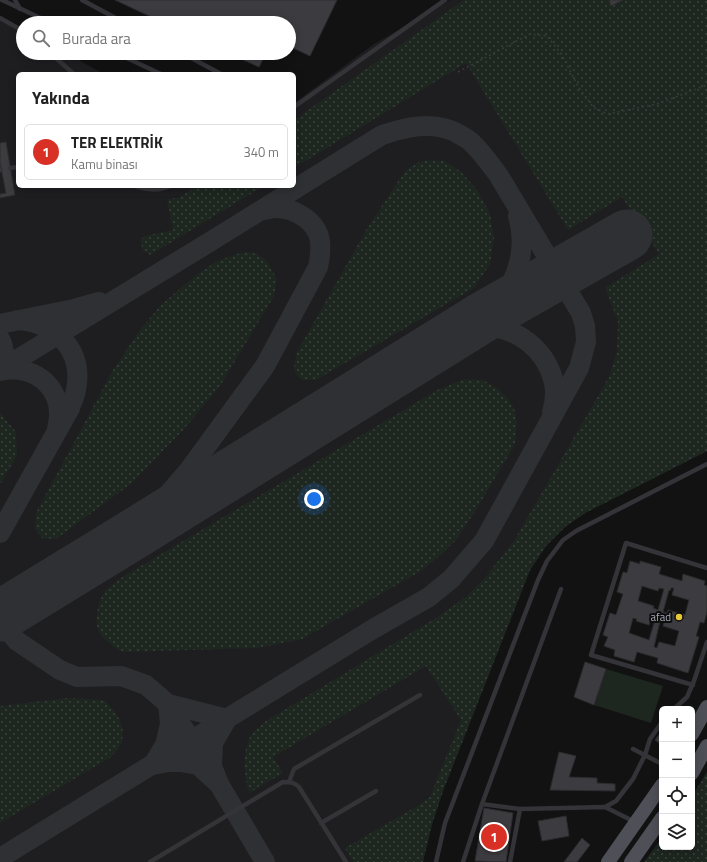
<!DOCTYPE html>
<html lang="tr">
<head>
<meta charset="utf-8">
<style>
	:root { --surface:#fff; --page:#f2f2f2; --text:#222; --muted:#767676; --line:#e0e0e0; --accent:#d93025 }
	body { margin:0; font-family:"Titillium Web",sans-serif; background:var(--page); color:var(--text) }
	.controls { position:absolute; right:12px; bottom:12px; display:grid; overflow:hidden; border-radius:6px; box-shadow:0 2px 10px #0003 }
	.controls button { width:36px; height:36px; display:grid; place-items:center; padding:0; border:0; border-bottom:1px solid var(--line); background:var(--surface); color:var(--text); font:20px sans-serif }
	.you { position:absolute; left:314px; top:499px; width:14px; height:14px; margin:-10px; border:3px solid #fff; border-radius:50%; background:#1a73e8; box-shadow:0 0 0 6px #1a73e833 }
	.badge { display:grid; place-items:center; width:26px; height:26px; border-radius:50%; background:var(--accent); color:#fff; font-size:13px; font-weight:700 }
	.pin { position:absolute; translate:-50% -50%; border:2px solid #fff; box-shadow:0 1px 4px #0006 }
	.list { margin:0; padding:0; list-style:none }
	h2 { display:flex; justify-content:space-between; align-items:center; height:52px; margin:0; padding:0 16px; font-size:17px }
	h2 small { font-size:13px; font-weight:400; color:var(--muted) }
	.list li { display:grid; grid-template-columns:26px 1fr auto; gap:12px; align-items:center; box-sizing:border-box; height:56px; margin:0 8px 8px; padding:0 8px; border:1px solid var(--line); border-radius:6px }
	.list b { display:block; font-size:15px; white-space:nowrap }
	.list p { margin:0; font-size:13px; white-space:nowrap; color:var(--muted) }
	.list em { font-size:13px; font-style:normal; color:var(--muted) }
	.icon { flex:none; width:22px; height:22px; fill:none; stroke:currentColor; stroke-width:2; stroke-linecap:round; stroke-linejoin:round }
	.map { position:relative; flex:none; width:707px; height:862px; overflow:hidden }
	.search { position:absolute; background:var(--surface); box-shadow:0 2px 10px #0003; left:16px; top:16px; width:280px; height:44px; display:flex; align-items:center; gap:10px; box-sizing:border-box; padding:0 14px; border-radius:22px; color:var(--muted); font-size:15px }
	.panel { position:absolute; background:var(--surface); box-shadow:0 2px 10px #0003; left:16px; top:72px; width:280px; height:116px; border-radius:6px }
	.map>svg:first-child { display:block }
	.built { fill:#1e1e20 }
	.grass { fill:url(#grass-dots) }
	.green { fill:#1e2620 }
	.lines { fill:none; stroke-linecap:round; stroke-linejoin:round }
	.taxiway { stroke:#2f3033; stroke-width:20 }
	.runway { stroke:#2f3033; stroke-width:51 }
	.building { fill:#3c3c40; stroke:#2c2c2f; fill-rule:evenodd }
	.path { stroke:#393a3f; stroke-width:1.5; stroke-dasharray:2 3; stroke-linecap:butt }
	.service { stroke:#333338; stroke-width:4.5 }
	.primary { stroke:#4f5057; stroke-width:14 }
	.poi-dot { fill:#e8c935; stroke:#0d0d0e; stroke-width:1.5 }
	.labels { text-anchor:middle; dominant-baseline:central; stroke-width:4; stroke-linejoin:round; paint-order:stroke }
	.poi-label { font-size:11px; fill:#a4a6b3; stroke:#0d0d0e; text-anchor:end }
</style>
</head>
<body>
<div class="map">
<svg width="707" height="862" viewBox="0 0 707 862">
	<defs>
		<pattern id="grass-dots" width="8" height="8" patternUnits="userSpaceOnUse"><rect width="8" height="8" fill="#1e2620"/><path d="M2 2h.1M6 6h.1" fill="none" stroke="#3c423e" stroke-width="1.8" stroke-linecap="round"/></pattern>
	</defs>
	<rect width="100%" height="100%" fill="#121213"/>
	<polygon class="built" points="450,0 707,0 707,451 587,512 566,526 546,546 530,570 443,791 432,824 423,862 0,862 0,16 23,29 23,53 66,53 104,74 18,74 18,186 294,186 294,103 374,44"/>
	<g class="grass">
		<path d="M464,0H609L612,6L623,0H707V451L587,512L566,526L546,546L530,570L443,791L432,824L423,862H354L345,848L419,805L430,797L461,720L426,666L273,757L283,773L249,793C244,775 242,754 250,737C253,731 261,726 266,721L439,616L467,596L483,580L514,541L609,377L617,351L618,321L605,288L659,254L622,197L568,230L466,63L294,168V120Z"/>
		<path d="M429,160L445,161L461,172L478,191L490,214L494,239L490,264L474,288L316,380H302C291,371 294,365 297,352L368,227L405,171L419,162Z"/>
		<path d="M197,186H264L155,252L149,255C143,251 141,247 141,240L144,236L173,230L167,199L178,198Z"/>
		<polygon points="252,252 265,259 277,279 274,296 220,386 184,429 132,483 56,539 42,538 35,529 36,513 113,370 140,330 161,305 195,276 217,261 240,253"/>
		<path d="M465,379L483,380L498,389L508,398L515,411L517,423L515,444L476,510L456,540L437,558L421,571L302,639L258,648L123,652C115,647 106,642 100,634C93,624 98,599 106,590C111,586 116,582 121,578L439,389Z"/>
		<polygon points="0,413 16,432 17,455 0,485"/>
		<path d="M67,698L104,700C117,713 127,725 121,744C119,749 114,753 111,757L0,823V706Z"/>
		<polygon points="707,772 707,862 644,862 662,838 662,847 692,847 692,796"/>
	</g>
	<polygon class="green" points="606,669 663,686 651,723 594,705"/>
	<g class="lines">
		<g class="taxiway">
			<polyline points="0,324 74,309 99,302"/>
			<path d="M465,328C477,321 490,313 499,302C519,278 527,246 518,216"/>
			<path d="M449,338C462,333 474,327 488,327C518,328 545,350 553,379C556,389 555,402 552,412"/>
			<path d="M0,339C5,348 5,358 0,366"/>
			<path d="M0,370L208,243L382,135C406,127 431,121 455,132C460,135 467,138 471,142C482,152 490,164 499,176L581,313L585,326L586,342L579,368L484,541L451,579L429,597L373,629L0,858"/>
			<path d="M0,371C37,363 67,391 57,429"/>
			<path d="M0,533L70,408C72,402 75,396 76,390C84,350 56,323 18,320"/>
			<path d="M134,534L189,470L265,366L318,267C320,258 321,250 320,241C317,221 295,208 275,208C271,208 267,210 263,210"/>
			<polyline points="0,621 17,641 60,670 77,677 121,676 146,685 168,704 219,784 265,862"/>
			<polygon points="168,704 227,719 213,743 212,766 219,784 198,765 174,761 153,765 165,745 170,724"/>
		</g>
		<polyline class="runway" points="0,616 134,534 483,317 627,235"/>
	</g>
	<g class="building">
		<polygon points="115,0 337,0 310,56 289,46 289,23 164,23"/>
		<polygon points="609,0 623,0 611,6"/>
		<polygon points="228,53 266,53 259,67"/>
		<polygon points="6,142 15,195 0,198 0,194 6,193 0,163 0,143"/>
		<path d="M630,561L640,564V561L661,567L659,574L682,581L683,574L705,581L704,585L707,586V612L704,623L700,622L696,636L699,637L688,673L657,663L658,658L637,652L634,662L614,656L615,650L604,646L608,637L603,635L610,613L616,615L623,594L617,592L623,572L627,573ZM642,586L658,591L659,588L664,589L658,610L653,608L654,606L638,601ZM671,588H674L672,595L689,600L685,615L668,610L667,613L663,612L669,590L670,591ZM651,616H653L652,619L655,620L649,640L629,633L633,618L637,619L636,621L649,625ZM663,619L665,620L663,626L679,631L675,646L659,642L657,648L654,647L660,621L662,622Z"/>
		<polygon points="585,662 606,669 594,705 574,697"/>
		<polygon points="661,732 662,732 662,745 655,740"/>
		<polygon points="559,752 576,756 569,777 597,778 597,783 615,784 615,791 550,790"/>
		<polygon points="484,808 513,813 506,862 475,861"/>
		<polygon points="566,816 569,836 542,841 538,821"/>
		<polygon points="582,838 590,845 577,862 564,862"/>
	</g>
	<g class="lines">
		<polyline class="path" points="458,72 530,34 547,36 562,55 579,88 594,108 608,114 657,104 707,85"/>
		<g class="service">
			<polyline points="2,0 51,23"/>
			<polyline points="15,0 20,9"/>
			<polyline points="82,0 125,23"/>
			<polyline points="0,18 23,31"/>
			<polyline points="50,53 74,74"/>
			<polyline points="116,53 161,74"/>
			<polyline points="182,53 221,74"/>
			<polyline points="294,107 445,0"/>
			<polyline points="10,168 18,167"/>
			<polyline points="0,170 1,169"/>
			<path d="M135,186C145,190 160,191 170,186"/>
			<polyline points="693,685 591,655 626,543 707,568"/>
			<polyline points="674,709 687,697 694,681 707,642"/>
			<polyline points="633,749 662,764"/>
			<polyline points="289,782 294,769 420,695"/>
			<polyline points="482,804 520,809 605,807 635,822"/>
			<polyline points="605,807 616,801 633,779 645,755 650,739 662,722"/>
			<polyline points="321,823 376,791"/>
			<path d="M150,862L283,782C290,782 294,782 299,787L346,862"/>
			<polyline points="436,862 445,823 538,580 547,561 563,540 576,531 707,464"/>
			<polyline points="463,862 482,804 561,589"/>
			<polyline points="510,862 520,809"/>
		</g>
		<g class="primary">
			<polyline points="692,734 707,707"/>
			<polyline points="692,773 707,746"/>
			<polyline points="608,862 662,785"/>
			<polyline points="631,862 662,818"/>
		</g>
	</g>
	<circle class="poi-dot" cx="679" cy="617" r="4"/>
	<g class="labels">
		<g class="poi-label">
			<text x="671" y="617">afad</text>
		</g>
	</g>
</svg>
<div class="controls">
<button>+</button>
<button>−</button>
<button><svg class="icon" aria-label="locate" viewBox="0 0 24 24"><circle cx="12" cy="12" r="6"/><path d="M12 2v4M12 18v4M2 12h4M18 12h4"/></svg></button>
<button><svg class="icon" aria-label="layers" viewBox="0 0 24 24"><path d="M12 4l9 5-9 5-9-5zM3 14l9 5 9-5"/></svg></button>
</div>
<div class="you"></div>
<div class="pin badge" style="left:494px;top:837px">1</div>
<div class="search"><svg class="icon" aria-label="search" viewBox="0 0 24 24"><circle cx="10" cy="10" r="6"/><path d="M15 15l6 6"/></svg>Burada ara</div>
<section class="panel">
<h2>Yakında<small></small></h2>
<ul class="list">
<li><span class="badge">1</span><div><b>TER ELEKTRİK</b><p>Kamu binası</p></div><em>340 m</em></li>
</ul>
</section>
</div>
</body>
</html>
